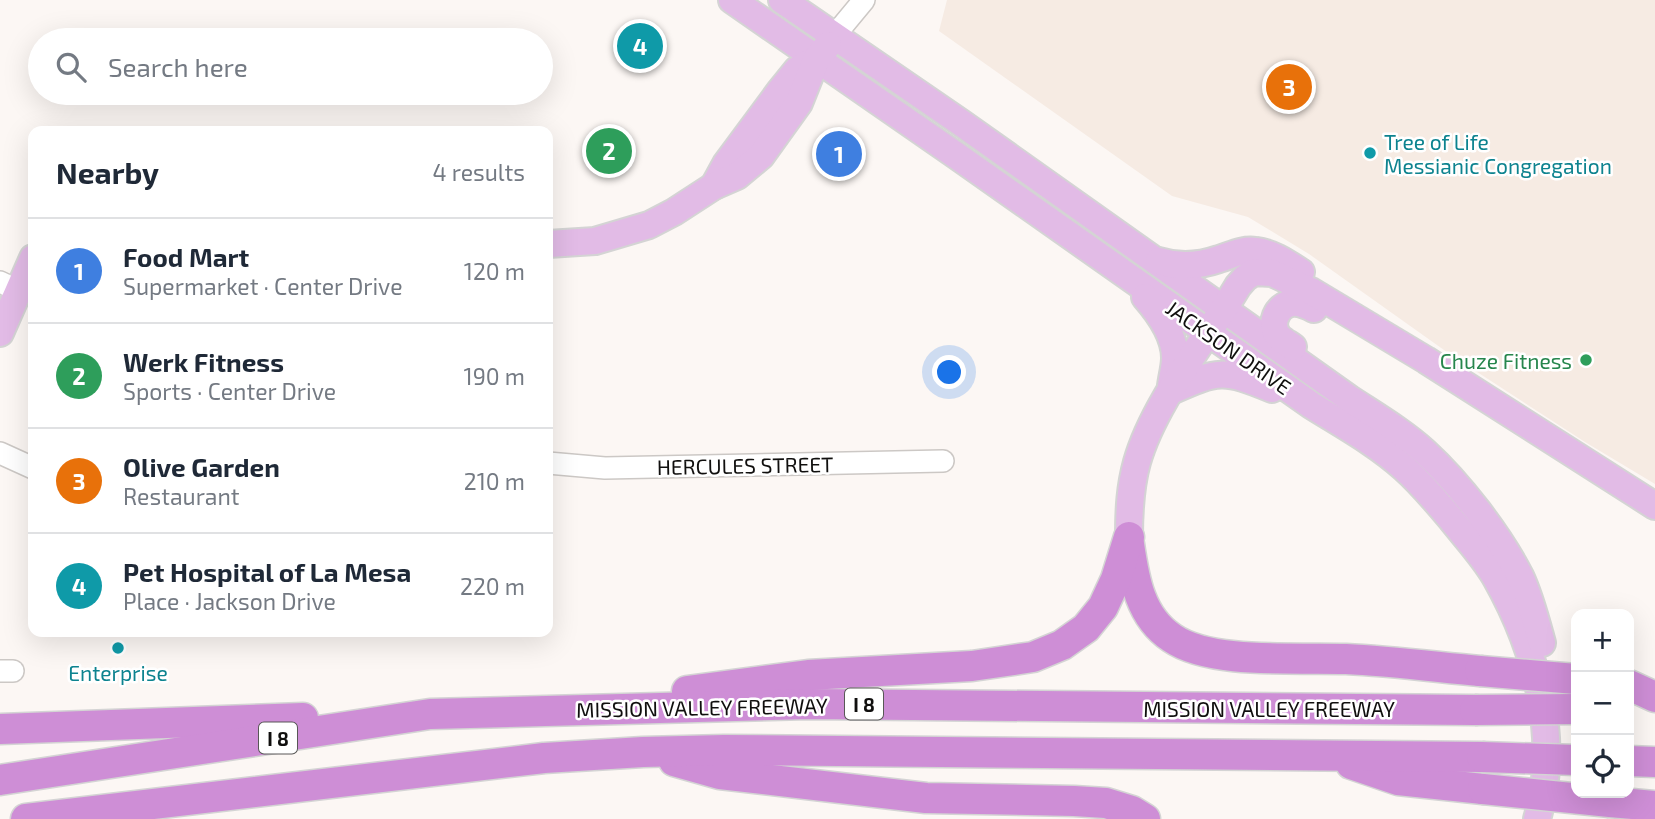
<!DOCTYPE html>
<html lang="en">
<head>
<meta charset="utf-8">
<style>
	:root { --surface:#fff; --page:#f6f6f7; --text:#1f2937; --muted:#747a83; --line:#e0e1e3; --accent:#7c3aed }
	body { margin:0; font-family:"Exo 2",sans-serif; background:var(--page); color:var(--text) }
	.controls { position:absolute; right:21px; bottom:21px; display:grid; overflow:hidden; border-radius:14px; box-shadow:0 7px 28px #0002 }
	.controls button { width:63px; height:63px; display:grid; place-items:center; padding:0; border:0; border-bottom:2px solid var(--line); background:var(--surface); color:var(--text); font:35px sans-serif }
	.you { position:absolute; left:950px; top:373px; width:24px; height:24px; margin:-18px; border:5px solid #fff; border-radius:50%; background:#1a73e8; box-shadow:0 0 0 10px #1a73e833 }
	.badge { display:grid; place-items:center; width:46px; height:46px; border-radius:50%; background:var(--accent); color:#fff; font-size:23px; font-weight:700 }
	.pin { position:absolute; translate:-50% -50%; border:4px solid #fff; box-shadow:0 2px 7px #0006 }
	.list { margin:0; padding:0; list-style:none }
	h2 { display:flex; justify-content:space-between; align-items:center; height:91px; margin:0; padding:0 28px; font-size:30px }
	h2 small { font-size:23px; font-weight:400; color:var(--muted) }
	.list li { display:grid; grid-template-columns:46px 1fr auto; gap:21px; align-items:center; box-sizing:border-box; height:105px; padding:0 28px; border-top:2px solid var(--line) }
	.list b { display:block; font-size:26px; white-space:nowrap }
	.list p { margin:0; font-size:23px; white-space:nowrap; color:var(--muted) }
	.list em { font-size:23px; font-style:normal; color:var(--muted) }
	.icon { flex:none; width:38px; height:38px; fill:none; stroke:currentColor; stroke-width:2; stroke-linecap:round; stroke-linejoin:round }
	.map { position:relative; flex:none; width:1655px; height:819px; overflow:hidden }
	.search { position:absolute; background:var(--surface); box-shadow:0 7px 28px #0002; left:28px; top:28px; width:525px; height:77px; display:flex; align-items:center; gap:18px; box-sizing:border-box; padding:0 24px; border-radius:38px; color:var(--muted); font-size:26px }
	.panel { position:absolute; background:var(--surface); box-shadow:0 7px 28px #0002; left:28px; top:126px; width:525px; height:511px; border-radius:14px }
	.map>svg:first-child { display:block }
	.built { fill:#f6ebe3 }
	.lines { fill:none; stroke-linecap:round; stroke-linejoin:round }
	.minor-casing { stroke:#ccc8c5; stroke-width:24 }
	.major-casing { stroke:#d4d4d4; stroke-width:30 }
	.highway-casing { stroke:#d4d4d4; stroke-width:33 }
	.minor { stroke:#fff; stroke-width:21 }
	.major { stroke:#e2bbe6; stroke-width:26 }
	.highway { stroke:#ce8ed6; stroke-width:30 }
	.highway-bridge-casing { stroke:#d4d4d4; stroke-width:33; stroke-linecap:butt }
	.highway-bridge { stroke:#ce8ed6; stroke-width:30 }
	.culture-dot { fill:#0f9aa8; stroke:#fff; stroke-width:2.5 }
	.leisure-dot { fill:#2e9e5b; stroke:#fff; stroke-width:2.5 }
	.labels { text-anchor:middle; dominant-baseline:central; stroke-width:5; stroke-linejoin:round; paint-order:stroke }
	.shield { fill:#fff; stroke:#585756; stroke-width:2 }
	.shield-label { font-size:19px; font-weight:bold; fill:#100f0e }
	.culture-label { font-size:21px; fill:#0d838f; stroke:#fff; text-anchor:start }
	.street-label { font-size:21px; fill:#100f0e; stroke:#fff }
	.leisure-label { font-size:21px; fill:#27864d; stroke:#fff; text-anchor:end }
</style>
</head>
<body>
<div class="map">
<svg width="1655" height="819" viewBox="0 0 1655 819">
	<rect width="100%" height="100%" fill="#fcf7f4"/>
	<polygon class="built" points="947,0 1655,0 1655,484 1585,442 1451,355 1309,254 1248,217 1172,196 939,31"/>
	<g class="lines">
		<defs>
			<g id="minor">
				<polyline points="835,35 864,0"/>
				<polyline points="0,282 19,291"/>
				<polyline points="0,453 33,468"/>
				<polyline points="548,463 605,468 943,461"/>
				<polyline points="0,671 13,671"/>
			</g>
			<g id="major">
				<path d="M732,0L957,156L1311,405C1343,425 1376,443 1404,468C1421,483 1436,501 1451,519C1466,538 1484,557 1496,578C1536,649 1561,739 1537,819"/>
				<path d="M782,0L960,122L1350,399C1376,416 1403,432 1425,452C1459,483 1499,535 1520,576C1530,597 1536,621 1542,643"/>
				<polyline points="714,186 726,164 780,91 797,70 816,59"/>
				<polyline points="548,244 595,241 649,225 674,212 714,186 737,176 761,156 799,103 817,58 828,45"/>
				<path d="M1159,261C1178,267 1199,266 1219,259C1232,255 1242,249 1256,251C1273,253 1287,263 1301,272"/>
				<path d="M1145,297C1159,313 1175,335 1175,358C1175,367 1172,377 1171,386"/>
				<polyline points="0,333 33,258"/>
				<path d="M1293,347C1289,344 1283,341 1279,337C1268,325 1277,305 1292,303C1300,302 1308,306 1314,309"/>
				<path d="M1171,391C1218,370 1224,369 1272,389"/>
				<path d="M1129,537C1129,511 1130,487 1137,462C1154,402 1206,340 1238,286L1245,278L1254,272L1272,273L1311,291L1426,360L1655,506"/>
			</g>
			<g id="highway">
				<path d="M1129,544C1134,579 1140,617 1172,638C1211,665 1298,657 1346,659C1391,661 1436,667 1480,671"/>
				<polyline points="1629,685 1655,697"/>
				<polyline points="687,691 808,675 972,666 1033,657 1062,645 1086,628 1103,607 1116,579 1129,537"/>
				<polyline points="0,729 303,718"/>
				<polyline points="674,761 720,774 926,798 1074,801 1106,803 1132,811 1145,819"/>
				<polyline points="1629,761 1655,762"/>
				<polyline points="1351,764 1398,780 1483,789"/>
				<polyline points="0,780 430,714 808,704 1475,710"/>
				<polyline points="1610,802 1655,806"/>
				<polyline points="26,819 544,758 643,752 724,750 1482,757"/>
			</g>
		</defs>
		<use href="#minor" class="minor-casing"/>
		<use href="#major" class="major-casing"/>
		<use href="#highway" class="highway-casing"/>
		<use href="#minor" class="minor"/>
		<use href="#major" class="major"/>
		<use href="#highway" class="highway"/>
		<defs>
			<g id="highway-bridge">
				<polyline points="1480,671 1576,679"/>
				<polyline points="1475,710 1576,709"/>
				<polyline points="1482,757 1576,760"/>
				<polyline points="1483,789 1610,802"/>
			</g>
		</defs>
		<use href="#highway-bridge" class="highway-bridge-casing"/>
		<use href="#highway-bridge" class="highway-bridge"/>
	</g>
	<g class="culture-dot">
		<circle cx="1370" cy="153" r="7"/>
		<circle cx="118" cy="648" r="7"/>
	</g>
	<circle class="leisure-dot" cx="1586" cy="360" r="7"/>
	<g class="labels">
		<g class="shield">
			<rect x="845" y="688.5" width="38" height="31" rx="5"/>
			<rect x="259" y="722.5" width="38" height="31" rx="5"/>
		</g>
		<g class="shield-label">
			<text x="864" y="704">I 8</text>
			<text x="278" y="738">I 8</text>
		</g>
		<g class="culture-label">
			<text x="1384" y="141">Tree of Life<tspan x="1384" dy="24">Messianic Congregation</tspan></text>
			<text x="118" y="672" text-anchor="middle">Enterprise</text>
		</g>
		<g class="street-label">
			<text transform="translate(1229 347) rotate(35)">JACKSON DRIVE</text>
			<text transform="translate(745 465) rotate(-1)">HERCULES STREET</text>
			<text transform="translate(702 707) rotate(-1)">MISSION VALLEY FREEWAY</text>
			<text x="1269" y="708">MISSION VALLEY FREEWAY</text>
		</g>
		<g class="leisure-label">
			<text x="1572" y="360">Chuze Fitness</text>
		</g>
	</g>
</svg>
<div class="controls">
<button>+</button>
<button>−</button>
<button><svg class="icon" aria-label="locate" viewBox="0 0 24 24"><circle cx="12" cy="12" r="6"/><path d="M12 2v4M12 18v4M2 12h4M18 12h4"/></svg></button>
</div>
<div class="you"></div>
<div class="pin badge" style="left:839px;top:154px;background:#3f7fe0">1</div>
<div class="pin badge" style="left:609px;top:151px;background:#2e9e5b">2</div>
<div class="pin badge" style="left:1289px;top:87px;background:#e8710a">3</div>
<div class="pin badge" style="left:640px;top:46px;background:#0f9aa8">4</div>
<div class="search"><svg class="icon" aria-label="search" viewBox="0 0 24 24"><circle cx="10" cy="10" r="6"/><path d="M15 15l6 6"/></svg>Search here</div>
<section class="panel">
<h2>Nearby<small>4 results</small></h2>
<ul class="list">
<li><span class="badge" style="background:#3f7fe0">1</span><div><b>Food Mart</b><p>Supermarket · Center Drive</p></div><em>120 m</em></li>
<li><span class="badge" style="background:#2e9e5b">2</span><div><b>Werk Fitness</b><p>Sports · Center Drive</p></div><em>190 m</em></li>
<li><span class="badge" style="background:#e8710a">3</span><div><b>Olive Garden</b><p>Restaurant</p></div><em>210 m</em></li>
<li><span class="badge" style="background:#0f9aa8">4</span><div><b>Pet Hospital of La Mesa</b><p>Place · Jackson Drive</p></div><em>220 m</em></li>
</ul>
</section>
</div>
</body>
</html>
